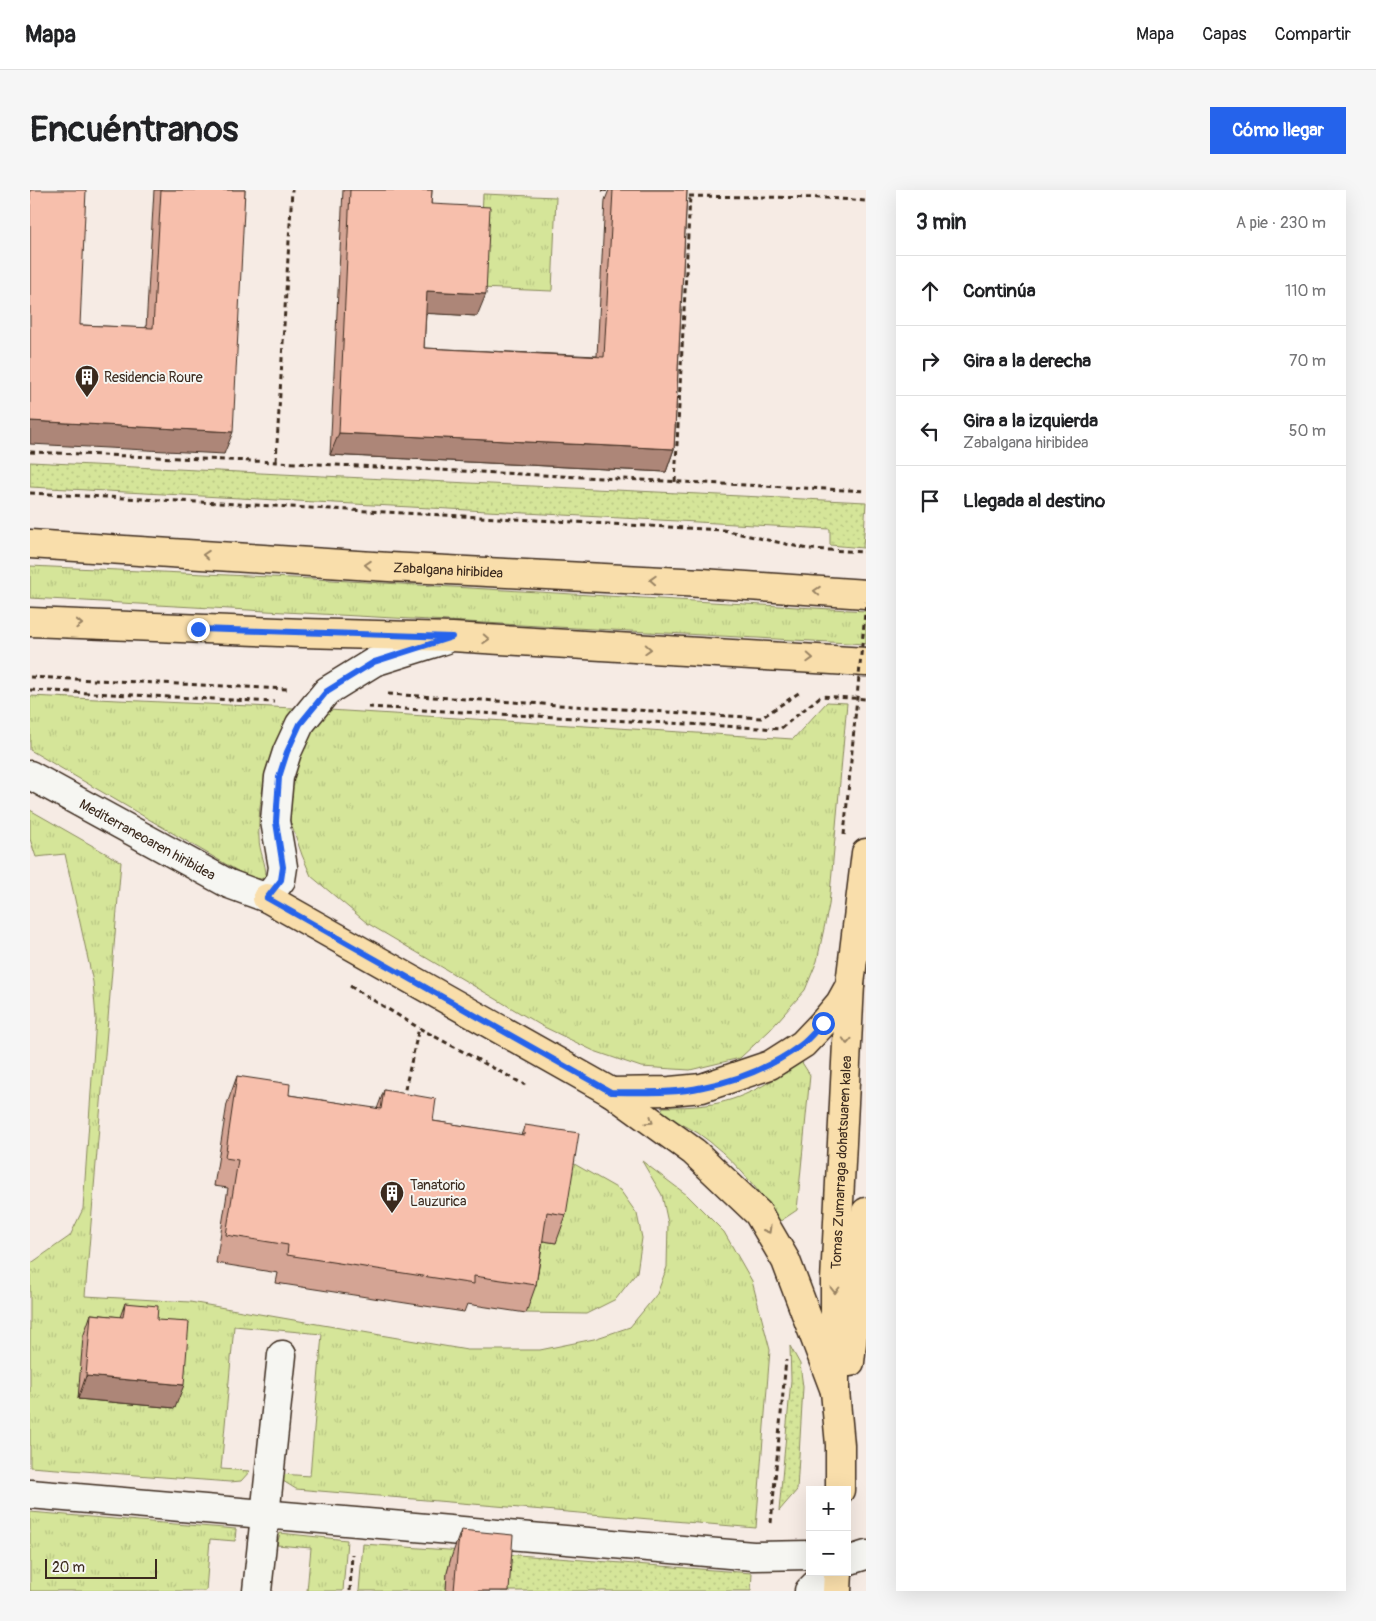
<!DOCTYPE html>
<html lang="es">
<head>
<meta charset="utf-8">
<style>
	:root { --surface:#fff; --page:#f6f6f6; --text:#202124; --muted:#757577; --line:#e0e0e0; --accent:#2563eb }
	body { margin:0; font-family:Pangolin,sans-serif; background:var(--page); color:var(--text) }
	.controls { position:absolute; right:15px; bottom:15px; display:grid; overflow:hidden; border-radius:0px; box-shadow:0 5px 20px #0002 }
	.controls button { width:45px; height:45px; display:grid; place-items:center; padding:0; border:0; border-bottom:1px solid var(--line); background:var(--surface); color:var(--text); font:25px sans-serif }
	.scale { position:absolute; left:15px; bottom:12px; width:112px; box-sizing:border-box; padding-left:5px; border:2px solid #3b2a1e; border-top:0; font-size:14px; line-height:18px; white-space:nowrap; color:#3b2a1e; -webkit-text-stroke:4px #f6f6f2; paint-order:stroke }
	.stop { position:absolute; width:15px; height:15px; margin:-11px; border:4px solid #2563eb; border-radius:50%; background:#fff }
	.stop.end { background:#2563eb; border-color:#fff; box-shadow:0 1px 5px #0008 }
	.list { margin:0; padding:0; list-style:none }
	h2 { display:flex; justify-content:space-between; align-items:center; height:65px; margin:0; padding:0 20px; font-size:21px }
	h2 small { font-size:16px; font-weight:400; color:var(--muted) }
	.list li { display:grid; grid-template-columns:32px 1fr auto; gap:15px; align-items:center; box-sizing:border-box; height:70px; padding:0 20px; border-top:1px solid var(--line) }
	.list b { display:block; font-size:19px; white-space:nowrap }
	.list p { margin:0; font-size:16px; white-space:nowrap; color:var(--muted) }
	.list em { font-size:16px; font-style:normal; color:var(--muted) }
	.icon { flex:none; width:28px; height:28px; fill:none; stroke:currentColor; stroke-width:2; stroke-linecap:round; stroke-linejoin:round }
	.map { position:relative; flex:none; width:836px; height:1401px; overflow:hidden; border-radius:0px }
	header { display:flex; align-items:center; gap:30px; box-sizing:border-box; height:70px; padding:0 25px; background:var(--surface); border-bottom:1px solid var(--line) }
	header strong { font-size:24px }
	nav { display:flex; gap:28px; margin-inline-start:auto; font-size:18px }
	.intro { display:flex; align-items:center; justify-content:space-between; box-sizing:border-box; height:120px; padding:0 30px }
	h1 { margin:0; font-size:35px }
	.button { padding:12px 22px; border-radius:0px; background:var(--accent); color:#fff; font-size:18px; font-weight:700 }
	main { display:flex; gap:30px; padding:0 30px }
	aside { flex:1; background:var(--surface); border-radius:0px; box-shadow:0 5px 20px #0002 }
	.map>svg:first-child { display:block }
	.grass { fill:url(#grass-tufts); stroke:#88885c }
	.garden { fill:url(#garden-dots); stroke:#88885c }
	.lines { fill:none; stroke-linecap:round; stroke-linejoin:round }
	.minor-casing { stroke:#3b2a1e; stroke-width:31 }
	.major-casing { stroke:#3b2a1e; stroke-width:31 }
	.path { stroke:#3b2a1e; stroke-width:3; stroke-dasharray:5 4; stroke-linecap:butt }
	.minor { stroke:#f6f6f2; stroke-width:28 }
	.major { stroke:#f9deab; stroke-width:28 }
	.path-bridge { stroke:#3b2a1e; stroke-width:3; stroke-dasharray:5 4; stroke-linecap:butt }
	.wall { fill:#d4a494; stroke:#3b2a1e }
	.shaded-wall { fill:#ad8678; stroke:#3b2a1e }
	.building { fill:#f7bfac; stroke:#3b2a1e }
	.oneway { stroke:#9a8464 }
	.route { stroke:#2563eb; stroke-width:6 }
	.labels { text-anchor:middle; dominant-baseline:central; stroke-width:4; stroke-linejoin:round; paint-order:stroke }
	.poi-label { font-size:14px; fill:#3b2a1e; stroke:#f6f6f2; text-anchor:start }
	.street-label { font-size:14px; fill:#3b2a1e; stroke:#f6f6f2 }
</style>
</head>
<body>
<header>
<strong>Mapa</strong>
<nav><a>Mapa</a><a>Capas</a><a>Compartir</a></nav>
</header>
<div class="intro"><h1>Encuéntranos</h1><a class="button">Cómo llegar</a></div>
<main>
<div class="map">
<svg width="836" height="1401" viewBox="0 0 836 1401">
	<defs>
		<pattern id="grass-tufts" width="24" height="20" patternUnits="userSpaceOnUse" patternTransform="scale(1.25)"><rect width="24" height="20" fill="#d5e599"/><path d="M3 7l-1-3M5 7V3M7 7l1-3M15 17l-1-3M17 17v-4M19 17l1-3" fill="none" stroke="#b8c583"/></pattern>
		<pattern id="garden-dots" width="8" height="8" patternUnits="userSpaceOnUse" patternTransform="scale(1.25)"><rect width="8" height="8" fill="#d5e599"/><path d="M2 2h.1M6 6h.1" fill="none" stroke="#b8c583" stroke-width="1.8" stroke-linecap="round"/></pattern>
	</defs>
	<rect width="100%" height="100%" fill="#f6ebe4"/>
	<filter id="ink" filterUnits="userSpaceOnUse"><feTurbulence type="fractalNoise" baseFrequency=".02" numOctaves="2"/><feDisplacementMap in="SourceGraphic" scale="10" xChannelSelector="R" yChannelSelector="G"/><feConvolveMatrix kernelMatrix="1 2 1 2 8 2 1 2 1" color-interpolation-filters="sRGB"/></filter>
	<g filter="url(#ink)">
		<g class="grass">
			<polygon points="453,4 526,7 522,101 449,98"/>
			<polygon points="0,376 284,389 836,421 836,454 0,408"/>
			<path d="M0,506L264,518C241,558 227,601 229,648C229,661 236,673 236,686L231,689L218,687L0,560Z"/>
			<polygon points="797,512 817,513 799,715 787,771 775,800 740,840 710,868 660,880 611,877 564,861 512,836 337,733 281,686 272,665 260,630 261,602 268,570 281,542 299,520 763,549"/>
			<polygon points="0,620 91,672 55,1106 160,1112 437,1160 510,1160 564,1149 600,1137 627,1104 637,1077 638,1033 632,1005 612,971 657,1005 694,1042 722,1091 740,1160 726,1338 266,1299 253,1291 251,1284 280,1286 292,1144 204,1136 191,1279 220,1281 211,1291 200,1292 0,1277 0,1074 40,1046 53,1019 66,829 63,792 35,664 6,667 0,649"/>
			<path d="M771,871L780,885L767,1020L749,1032C729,998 700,965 668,943C656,936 642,929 630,923L633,917C647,917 662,917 676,915C712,911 743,891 771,871Z"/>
			<polygon points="539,971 590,1000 607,1024 612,1048 607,1082 586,1109 556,1124 496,1123 507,1050 526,1053"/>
			<polygon points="0,1322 206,1339 205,1351 180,1349 176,1401 0,1401"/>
			<polygon points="250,1343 317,1350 313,1401 277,1401 281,1358 247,1355"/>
			<polygon points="333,1354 475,1364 421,1368 417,1383 416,1401 329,1401"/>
		</g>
		<g class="garden">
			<polygon points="0,272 836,312 833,358 800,355 800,339 0,297"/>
			<polygon points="760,1156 770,1174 773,1197 767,1300 749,1321 761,1190"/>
			<polygon points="475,1364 722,1383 721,1401 471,1401"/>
		</g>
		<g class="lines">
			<defs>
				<g id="minor">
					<path id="s1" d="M0,585L199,694L237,708L251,690L253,677L245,631L249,587L257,562L270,534L297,501L344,472L414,450"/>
					<polyline points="0,1304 723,1366 780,1365"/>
					<polyline points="817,1371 836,1365"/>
					<polyline points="227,1401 252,1165"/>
					<polyline points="779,1401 798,1382"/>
				</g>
				<g id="major">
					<path id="s2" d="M0,354L359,377L672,393L836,404"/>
					<polyline points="0,432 273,443 422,447 836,472"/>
					<polyline points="237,708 581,902 664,962 728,1023 756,1071 805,1201"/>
					<polyline points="581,902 640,901 672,898 740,875 773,854 793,833 810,813 820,795"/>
					<polyline points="820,1172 836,1022"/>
					<path id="s3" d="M810,1300V1255L805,1201V1091L820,794L836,663"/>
					<polyline points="807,1401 808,1382"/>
				</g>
			</defs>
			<use href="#minor" class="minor-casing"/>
			<use href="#major" class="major-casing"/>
			<g class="path">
				<polyline points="572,0 581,1"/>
				<polyline points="659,6 797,8 836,11"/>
				<polyline points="0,262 246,272 836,301"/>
				<polyline points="246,271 262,0"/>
				<polyline points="645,292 660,6"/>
				<polyline points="0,303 693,340 778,359 836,362"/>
				<polyline points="0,487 257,499"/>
				<polyline points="0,500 244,512"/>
				<polyline points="358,504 731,528 770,502"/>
				<polyline points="338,517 750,539 791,506 836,509"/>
				<polyline points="320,796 389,838 495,895"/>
				<polyline points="373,908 389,838"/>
				<polyline points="741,1333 756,1170"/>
				<polyline points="320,1401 322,1364"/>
			</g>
			<use href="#minor" class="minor"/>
			<use href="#major" class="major"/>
			<polyline class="path-bridge" points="814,645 836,412"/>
		</g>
		<g class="wall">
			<polygon points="124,0 215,0 194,264 50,135 116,138"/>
			<polygon points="313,0 402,0 401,14 447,126 396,123 394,158 567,166 575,10 579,0 657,0 644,259 636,282 300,265"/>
			<polygon points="207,886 259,905 347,919 354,900 403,931 491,945 495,935 536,1025 526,1053 513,1051 506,1095 496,1123 437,1114 434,1122 246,1093 248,1083 186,1073 198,998 184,996 197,914"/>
			<polygon points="95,1113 127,1130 145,1218 48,1209 53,1147 61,1124 90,1127"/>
			<polygon points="431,1340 479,1401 416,1401 417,1383 421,1368"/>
		</g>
		<g class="shaded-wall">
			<polygon points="397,101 456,104 447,126 389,123"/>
			<polygon points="0,231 203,242 194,264 0,254"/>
			<polygon points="309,243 644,259 636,282 300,265"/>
			<polygon points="56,1186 154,1195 145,1218 48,1209"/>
		</g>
		<g class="building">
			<polygon points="0,0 56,0 50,135 123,138 131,0 215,0 203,242 0,231"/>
			<polygon points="320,0 402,0 401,14 460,17 456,104 397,101 394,158 574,167 583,0 657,0 644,259 309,243"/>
			<polygon points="207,886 260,894 259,905 351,919 354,900 406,909 403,931 494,945 495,935 549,943 536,1025 517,1022 506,1095 444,1086 444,1094 257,1065 258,1055 196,1045 208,970 195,968"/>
			<polygon points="95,1113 128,1116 127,1130 159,1132 154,1195 56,1186 61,1124 93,1127"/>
			<polygon points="431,1340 483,1345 479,1401 424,1401 428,1355"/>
		</g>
		<defs><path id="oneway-chevron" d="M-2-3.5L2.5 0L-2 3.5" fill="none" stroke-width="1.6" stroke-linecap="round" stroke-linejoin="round" transform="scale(1.25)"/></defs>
		<g class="oneway">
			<use href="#oneway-chevron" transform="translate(176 365) rotate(-176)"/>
			<use href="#oneway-chevron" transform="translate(338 375) rotate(-176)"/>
			<use href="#oneway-chevron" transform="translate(623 390) rotate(-177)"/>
			<use href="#oneway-chevron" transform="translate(787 401) rotate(-176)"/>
			<use href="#oneway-chevron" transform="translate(49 434) rotate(2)"/>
			<use href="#oneway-chevron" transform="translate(456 449) rotate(3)"/>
			<use href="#oneway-chevron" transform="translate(618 459) rotate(3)"/>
			<use href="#oneway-chevron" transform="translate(780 468) rotate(3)"/>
			<use href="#oneway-chevron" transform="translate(817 851) rotate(93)"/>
			<use href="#oneway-chevron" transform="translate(620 931) rotate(35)"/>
			<use href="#oneway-chevron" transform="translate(738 1040) rotate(60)"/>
			<use href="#oneway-chevron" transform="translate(805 1100) rotate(90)"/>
		</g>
	</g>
	<g class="lines" filter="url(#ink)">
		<path class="route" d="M168,439L422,447L344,472L297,501L270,534L257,562L249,587L246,632L253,677L251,690L237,708L581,902C611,902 643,904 673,897C708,890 743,876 771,855C779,849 786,840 793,833"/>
	</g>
	<defs>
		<symbol id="building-pin" viewBox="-11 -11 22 30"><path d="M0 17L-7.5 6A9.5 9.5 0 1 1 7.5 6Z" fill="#3b2a1e" stroke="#f6f6f2"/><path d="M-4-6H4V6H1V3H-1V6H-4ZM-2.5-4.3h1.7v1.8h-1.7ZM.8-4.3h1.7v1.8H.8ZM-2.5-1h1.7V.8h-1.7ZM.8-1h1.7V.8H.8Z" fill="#fff"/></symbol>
	</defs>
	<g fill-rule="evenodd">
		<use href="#building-pin" x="43" y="173" width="28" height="38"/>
		<use href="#building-pin" x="348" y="989" width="28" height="38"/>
	</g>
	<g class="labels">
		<g class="poi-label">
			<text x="74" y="187">Residencia Roure</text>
			<text x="380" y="995">Tanatorio<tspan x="380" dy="16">Lauzurica</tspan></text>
		</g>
		<g class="street-label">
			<text stroke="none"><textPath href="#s2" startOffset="419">Zabalgana hiribidea</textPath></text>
			<text stroke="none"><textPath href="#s1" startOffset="134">Mediterraneoaren hiribidea</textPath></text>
			<text stroke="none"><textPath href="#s3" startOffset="328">Tomas Zumarraga dohatsuaren kalea</textPath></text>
		</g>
	</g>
</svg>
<div class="controls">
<button>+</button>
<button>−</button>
</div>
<div class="scale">20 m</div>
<div class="stop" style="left:793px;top:833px"></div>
<div class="stop end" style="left:168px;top:439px"></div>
</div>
<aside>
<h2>3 min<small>A pie · 230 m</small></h2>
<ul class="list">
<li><svg class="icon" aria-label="ahead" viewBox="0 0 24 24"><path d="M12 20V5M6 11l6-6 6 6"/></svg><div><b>Continúa</b></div><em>110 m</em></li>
<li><svg class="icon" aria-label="right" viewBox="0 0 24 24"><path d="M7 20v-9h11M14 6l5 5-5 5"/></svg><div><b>Gira a la derecha</b></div><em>70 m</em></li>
<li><svg class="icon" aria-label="left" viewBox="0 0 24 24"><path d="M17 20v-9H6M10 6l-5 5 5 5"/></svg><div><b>Gira a la izquierda</b><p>Zabalgana hiribidea</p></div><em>50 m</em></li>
<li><svg class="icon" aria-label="arrive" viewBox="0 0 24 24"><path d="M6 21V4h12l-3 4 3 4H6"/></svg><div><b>Llegada al destino</b></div></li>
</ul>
</aside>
</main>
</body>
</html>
